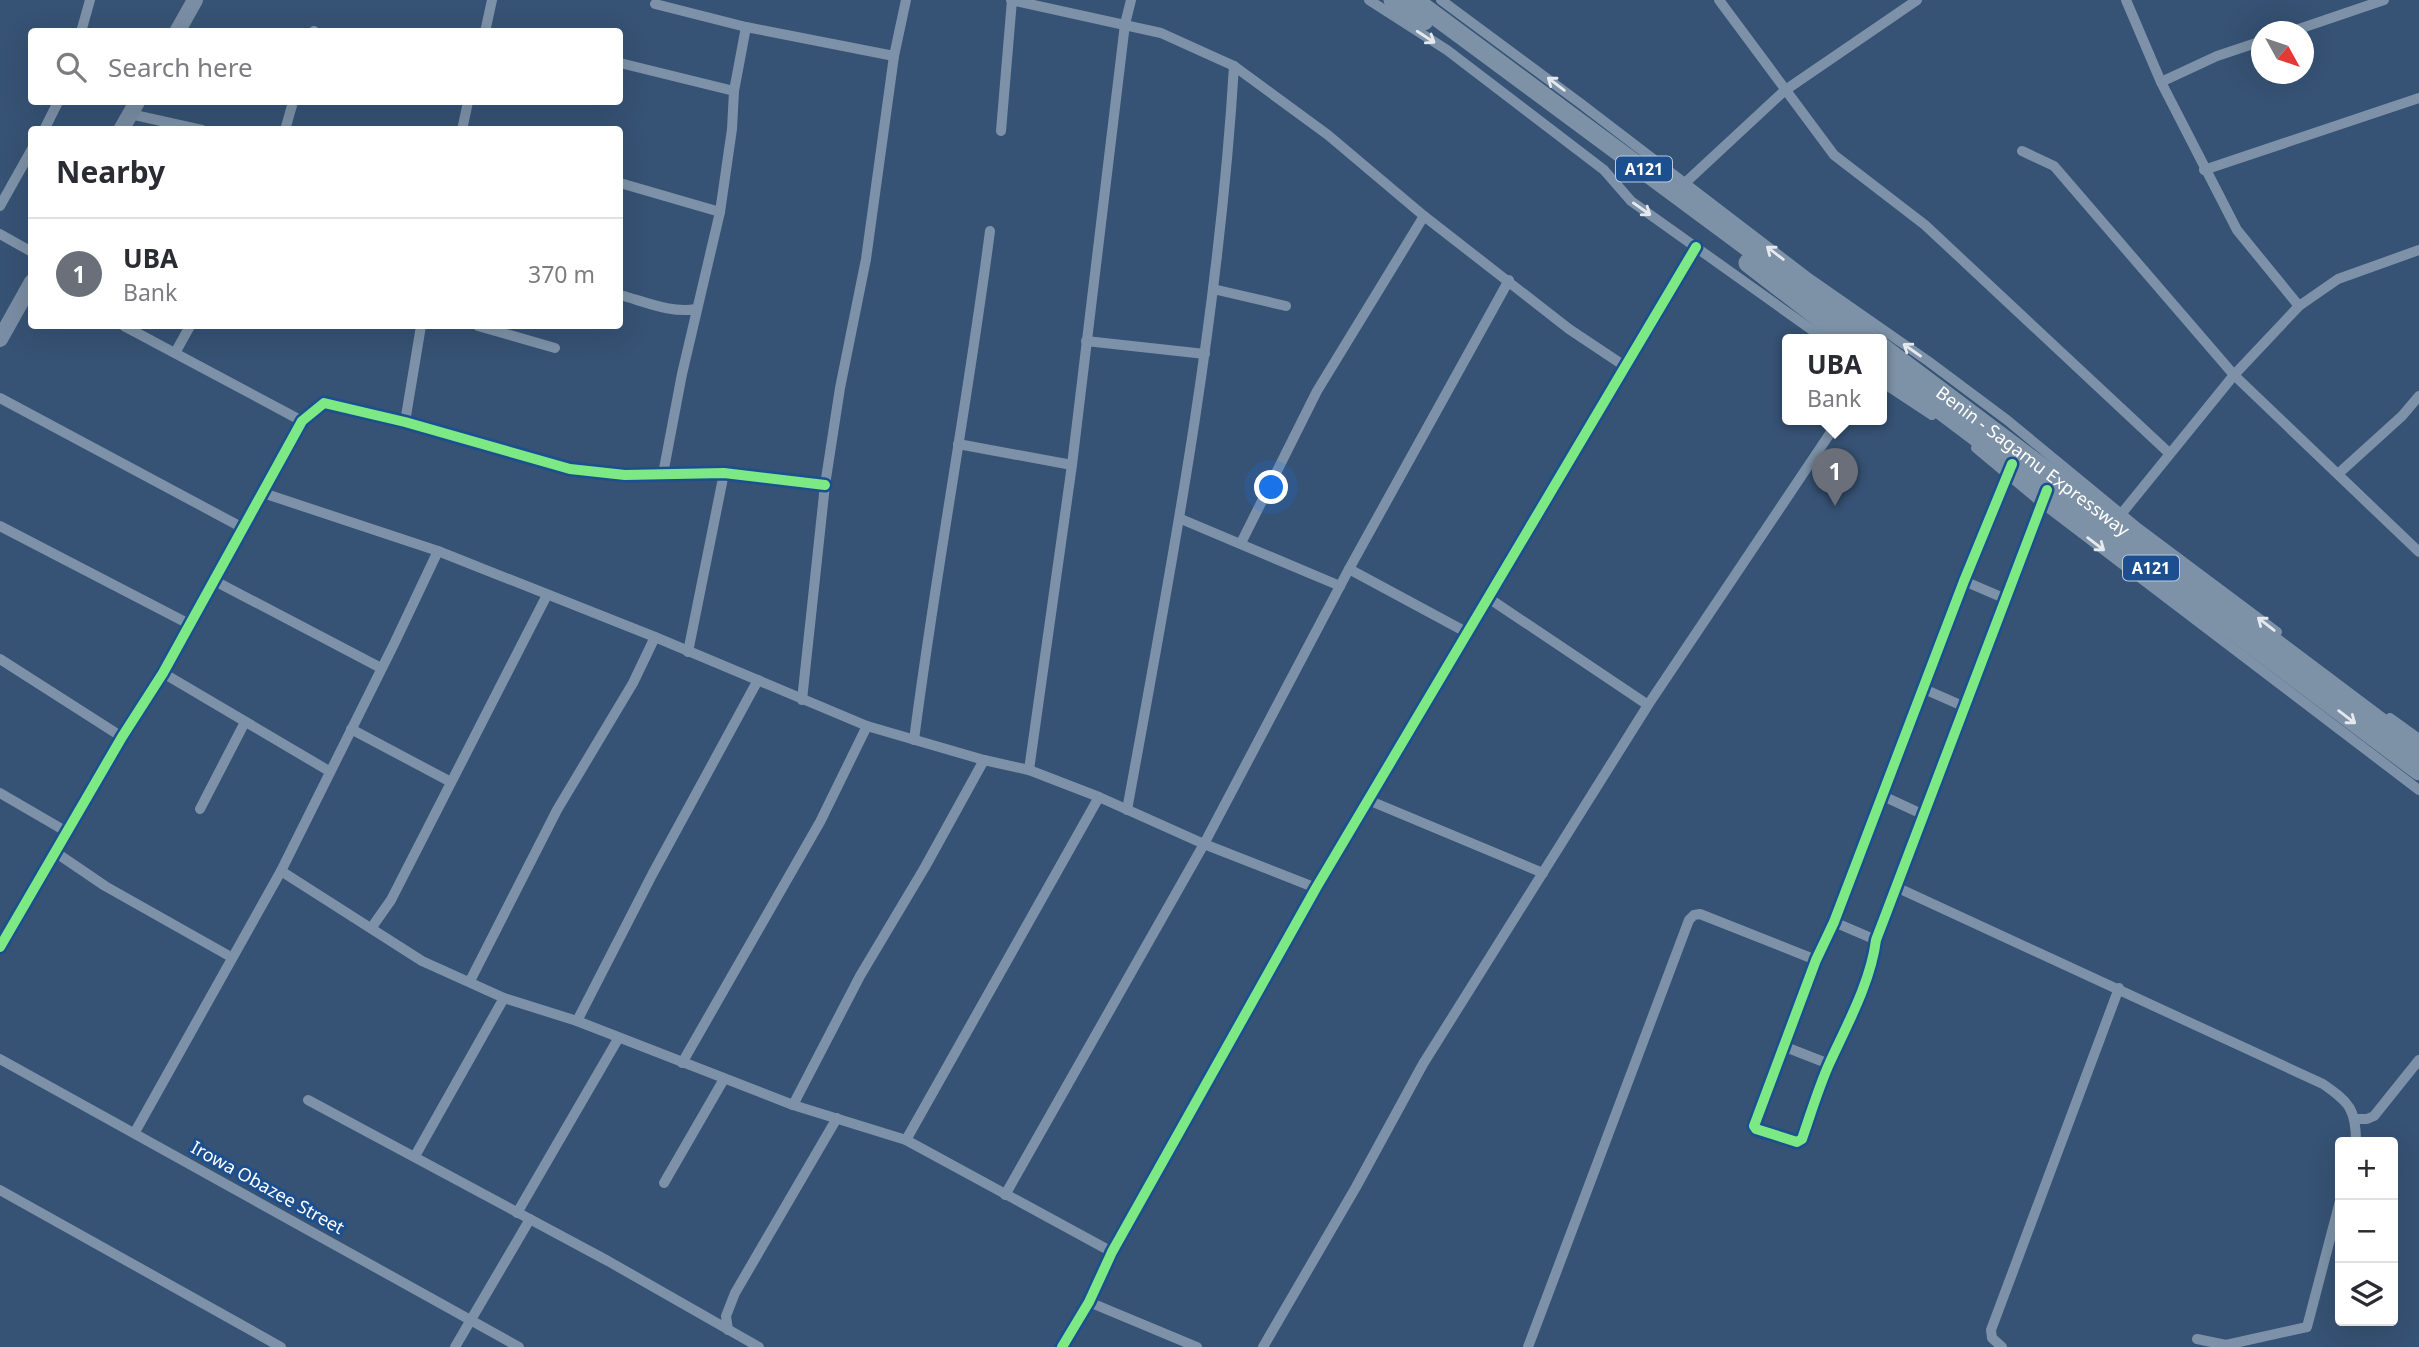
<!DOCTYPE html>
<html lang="en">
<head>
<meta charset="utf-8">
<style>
	:root { --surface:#fff; --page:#f2f2f3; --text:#2b2b33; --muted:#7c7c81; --line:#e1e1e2; --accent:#6b6f79 }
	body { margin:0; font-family:"Noto Sans",sans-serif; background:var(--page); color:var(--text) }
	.controls { position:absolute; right:21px; bottom:21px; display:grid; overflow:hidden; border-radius:7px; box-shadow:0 7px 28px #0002 }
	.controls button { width:63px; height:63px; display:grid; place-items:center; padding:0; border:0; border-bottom:2px solid var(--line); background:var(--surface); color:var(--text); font:35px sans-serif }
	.compass { position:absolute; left:2251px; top:21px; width:63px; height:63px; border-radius:50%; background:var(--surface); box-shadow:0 7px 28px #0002; rotate:130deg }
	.you { position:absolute; left:1272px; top:488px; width:24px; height:24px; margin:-18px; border:5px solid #fff; border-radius:50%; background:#1a73e8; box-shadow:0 0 0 10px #1a73e833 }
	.badge { display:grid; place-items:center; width:46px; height:46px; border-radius:50%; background:var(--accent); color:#fff; font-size:23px; font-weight:700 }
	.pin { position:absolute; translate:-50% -58px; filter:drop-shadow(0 2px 4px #0008) }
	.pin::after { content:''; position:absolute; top:37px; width:24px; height:21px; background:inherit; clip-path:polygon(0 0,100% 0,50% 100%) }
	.popup { position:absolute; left:1782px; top:334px; width:105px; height:91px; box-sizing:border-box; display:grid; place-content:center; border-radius:7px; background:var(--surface); filter:drop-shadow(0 2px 5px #0005); font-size:23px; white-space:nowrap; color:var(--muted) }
	.popup b { font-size:26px; color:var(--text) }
	.popup::after { content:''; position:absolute; left:50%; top:100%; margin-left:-14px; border:14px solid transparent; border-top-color:var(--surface) }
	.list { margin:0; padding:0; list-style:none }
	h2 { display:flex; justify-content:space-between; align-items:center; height:91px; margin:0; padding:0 28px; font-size:30px }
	h2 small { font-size:23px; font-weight:400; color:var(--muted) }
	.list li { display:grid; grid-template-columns:46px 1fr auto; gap:21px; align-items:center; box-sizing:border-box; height:112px; padding:0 28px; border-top:2px solid var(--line) }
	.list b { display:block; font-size:26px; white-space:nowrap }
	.list p { margin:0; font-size:23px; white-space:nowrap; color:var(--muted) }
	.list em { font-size:23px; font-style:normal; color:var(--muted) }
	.icon { flex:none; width:38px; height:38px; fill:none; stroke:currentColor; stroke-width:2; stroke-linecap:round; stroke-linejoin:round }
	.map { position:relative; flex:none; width:2419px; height:1347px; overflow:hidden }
	.search { position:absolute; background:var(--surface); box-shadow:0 7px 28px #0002; left:28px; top:28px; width:595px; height:77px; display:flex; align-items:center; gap:18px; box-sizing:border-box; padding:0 24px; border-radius:7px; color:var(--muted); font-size:26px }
	.panel { position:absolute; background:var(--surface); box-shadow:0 7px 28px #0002; left:28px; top:126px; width:595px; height:203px; border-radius:7px }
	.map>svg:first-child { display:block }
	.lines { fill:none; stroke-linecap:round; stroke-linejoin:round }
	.street { stroke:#7d92a8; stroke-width:10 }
	.secondary { stroke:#798da4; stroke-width:16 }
	.highway { stroke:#7e92a7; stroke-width:19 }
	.cycleway-casing { stroke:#1b4f8f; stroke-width:15 }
	.cycleway { stroke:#7ce984; stroke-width:10 }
	.oneway { stroke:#e5e9ee }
	.oneway2 { stroke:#e5e9ed }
	.labels { text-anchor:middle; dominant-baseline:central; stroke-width:6; stroke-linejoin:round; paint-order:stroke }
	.shield { fill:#1b4f8f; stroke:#bbcadd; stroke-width:2 }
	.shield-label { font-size:16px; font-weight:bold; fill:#fff }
	.street-label { font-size:18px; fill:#fff; stroke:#1b4f8f }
</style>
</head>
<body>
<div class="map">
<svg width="2419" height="1347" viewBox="0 0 2419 1347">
	<rect width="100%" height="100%" fill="#365274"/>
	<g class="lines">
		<g class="street">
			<polyline points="1011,0 1161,33 1234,66 1328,135 1424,216 1569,329 1626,367"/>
			<polyline points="1369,0 1447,50 1604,170 1631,201 1826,340"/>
			<polyline points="1441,0 1580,103 1806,276 1928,361 2007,420 2138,528 2277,632"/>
			<polyline points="1719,0 1834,155 1925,225 2169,453"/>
			<polyline points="2126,0 2161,82 2237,230 2299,306"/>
			<polyline points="655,4 746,27 894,56"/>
			<polyline points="81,32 90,0"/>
			<polyline points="314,32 314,31"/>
			<polyline points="485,32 492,0"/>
			<polyline points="2290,32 2384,0"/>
			<polyline points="620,63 734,91"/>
			<polyline points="2161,82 2217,56 2262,41"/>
			<polyline points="130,114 202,130"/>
			<polyline points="44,130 58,102"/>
			<polyline points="285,130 293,102"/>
			<polyline points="462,130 468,102"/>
			<polyline points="1001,131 1012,0"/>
			<polyline points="2022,151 2054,166 2234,375 2419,552"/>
			<polyline points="2204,170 2419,98"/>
			<polyline points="620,183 720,212"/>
			<polyline points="1685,183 1784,91 1917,0"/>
			<polyline points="0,206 32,149"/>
			<polyline points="0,234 32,252"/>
			<polyline points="1213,289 1286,306"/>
			<path d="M620,295C643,301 672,314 696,309"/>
			<polyline points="124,326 302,421"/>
			<polyline points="478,326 555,348"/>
			<polyline points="1086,341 1205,354"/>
			<polyline points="175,353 190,326"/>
			<polyline points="1882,382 1932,415"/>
			<polyline points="0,398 243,528"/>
			<polyline points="405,422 421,326"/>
			<polyline points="958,444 1072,465"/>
			<polyline points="1976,448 2042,503 2419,790"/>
			<path d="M2012,464L1964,581L1834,922L1816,960L1754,1126L1756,1129L1797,1142L1802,1139C1811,1113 1819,1086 1830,1062C1847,1025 1871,981 1876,940L2047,490"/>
			<polyline points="663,474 682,374 720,212 732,129 734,91 746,27"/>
			<polyline points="2338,474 2402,416 2419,396"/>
			<polyline points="263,493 438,551 655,637 867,726 984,760 1029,770 1099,797 1204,844 1316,888"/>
			<polyline points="2118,518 2234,375 2299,306 2338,279 2419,250"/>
			<polyline points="1181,519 1340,586"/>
			<polyline points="0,526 189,624"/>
			<polyline points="1241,543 1317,391 1424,216"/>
			<polyline points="1349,569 1466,632"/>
			<polyline points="213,580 381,668"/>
			<polyline points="1964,581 2006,599"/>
			<polyline points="1487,597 1648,705"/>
			<polyline points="688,652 724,473"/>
			<polyline points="0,659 122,737"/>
			<polyline points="163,673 329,771"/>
			<polyline points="1924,689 1965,707"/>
			<polyline points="802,700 825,485 840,388 866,259 894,56 906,0"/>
			<polyline points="2390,718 2419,739"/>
			<polyline points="351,729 449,781"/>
			<path d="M914,740C936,569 968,401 990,231"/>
			<polyline points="1029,770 1072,465 1125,24 1131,0"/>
			<polyline points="0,793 67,832"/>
			<polyline points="1883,796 1924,815"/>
			<polyline points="1368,800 1543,873"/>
			<polyline points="200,809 245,722"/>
			<path d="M1127,810C1172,564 1219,317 1234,66"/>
			<polyline points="55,852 105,886 231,957"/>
			<polyline points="281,871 422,961 504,998 577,1021 793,1105 906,1140 1112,1252"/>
			<path d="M1896,887L2323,1084C2349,1102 2356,1109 2356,1142"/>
			<polyline points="1834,922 1876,940"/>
			<polyline points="372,927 391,900 547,595"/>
			<polyline points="0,947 122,737 163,673 302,421 324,403 405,422 570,469 625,475 724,473 825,485"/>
			<polyline points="470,981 557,810 633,683 655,637"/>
			<polyline points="577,1021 653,873 758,680"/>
			<polyline points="1783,1046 1829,1064"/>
			<polyline points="0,1059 519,1347"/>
			<polyline points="682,1063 820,822 867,726"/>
			<polyline points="308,1100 608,1261 759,1347"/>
			<polyline points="793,1105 860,976 925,867 984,760"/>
			<polyline points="2355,1119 2367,1119 2374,1116 2419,1060"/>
			<polyline points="135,1132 281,871 394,644 438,551"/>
			<polyline points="906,1140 1099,797"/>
			<polyline points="415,1156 504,998"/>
			<polyline points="664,1183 724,1079"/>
			<polyline points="0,1190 281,1347"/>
			<polyline points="1005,1195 1204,844 1349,569 1509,280"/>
			<polyline points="517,1213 618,1039"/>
			<polyline points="1089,1302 1197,1347"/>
			<polyline points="728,1330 726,1316 735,1293 837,1118"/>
			<polyline points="2197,1339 2226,1345 2307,1327 2340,1201"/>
			<polyline points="455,1347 530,1219"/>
			<polyline points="1062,1347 1089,1302 1112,1252 1316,888 1696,247"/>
			<polyline points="1263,1347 1356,1187 1423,1064 1648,705 1839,420"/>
			<polyline points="1528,1347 1689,920 1694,915 1700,914 1816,960"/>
			<polyline points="2002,1347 1992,1338 1991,1330 2119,988"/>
		</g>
		<g class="secondary">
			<polyline points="177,32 195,0"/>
			<polyline points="121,130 137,102"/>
			<polyline points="0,339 32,282"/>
		</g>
		<g class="highway">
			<polyline points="1393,0 1424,21"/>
			<polyline points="1414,0 1873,340"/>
			<polyline points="1748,263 1848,340"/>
			<path id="s1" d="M1882,347L2419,751"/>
			<polyline points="1882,366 2419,771"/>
		</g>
		<defs>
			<g id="cycleway">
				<path d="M2012,464L1964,581L1834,922L1816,960L1754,1126L1756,1129L1797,1142L1802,1139C1811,1113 1819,1086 1830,1062C1847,1025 1871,981 1876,940L2047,490"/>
				<polyline points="0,947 122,737 163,673 302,421 324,403 405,422 570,469 625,475 724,473 825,485"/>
				<polyline points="1062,1347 1089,1302 1112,1252 1316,888 1696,247"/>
			</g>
		</defs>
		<use href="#cycleway" class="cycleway-casing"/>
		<use href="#cycleway" class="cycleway"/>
	</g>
	<defs><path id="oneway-shaft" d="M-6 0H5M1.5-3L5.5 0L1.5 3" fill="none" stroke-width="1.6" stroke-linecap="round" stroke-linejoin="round" transform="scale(1.75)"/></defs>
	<g class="oneway">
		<use href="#oneway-shaft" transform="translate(1426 37) rotate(33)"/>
		<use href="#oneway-shaft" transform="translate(1556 84) rotate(-143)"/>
		<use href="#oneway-shaft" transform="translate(1642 209) rotate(35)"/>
		<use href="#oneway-shaft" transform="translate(1775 253) rotate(-142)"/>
		<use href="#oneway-shaft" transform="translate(1912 350) rotate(-145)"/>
		<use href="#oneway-shaft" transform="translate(2096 544) rotate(37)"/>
		<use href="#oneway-shaft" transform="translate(2266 624) rotate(-142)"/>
	</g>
	<use class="oneway2" href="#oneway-shaft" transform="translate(2347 717) rotate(37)"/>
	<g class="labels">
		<g class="shield">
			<rect x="1616" y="156.5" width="56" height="25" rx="5"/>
			<rect x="2123" y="555.5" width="56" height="25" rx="5"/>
		</g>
		<g class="shield-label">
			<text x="1644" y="169">A121</text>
			<text x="2151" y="568">A121</text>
		</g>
		<g class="street-label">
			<text stroke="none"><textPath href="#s1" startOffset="189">Benin - Sagamu Expressway</textPath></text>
			<text transform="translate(268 1187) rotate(29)">Irowa Obazee Street</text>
		</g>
	</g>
</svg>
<div class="controls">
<button>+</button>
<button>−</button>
<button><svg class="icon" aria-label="layers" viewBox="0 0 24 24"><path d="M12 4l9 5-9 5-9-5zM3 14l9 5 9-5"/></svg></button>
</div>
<svg class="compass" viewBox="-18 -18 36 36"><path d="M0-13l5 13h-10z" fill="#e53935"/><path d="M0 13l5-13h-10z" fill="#7c7c81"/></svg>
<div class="you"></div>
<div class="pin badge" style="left:1835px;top:506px">1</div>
<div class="popup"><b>UBA</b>Bank</div>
<div class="search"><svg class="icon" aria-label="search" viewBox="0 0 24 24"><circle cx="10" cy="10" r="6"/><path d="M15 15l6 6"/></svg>Search here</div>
<section class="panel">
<h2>Nearby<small></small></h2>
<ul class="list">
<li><span class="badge">1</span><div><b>UBA</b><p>Bank</p></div><em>370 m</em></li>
</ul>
</section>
</div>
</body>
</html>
